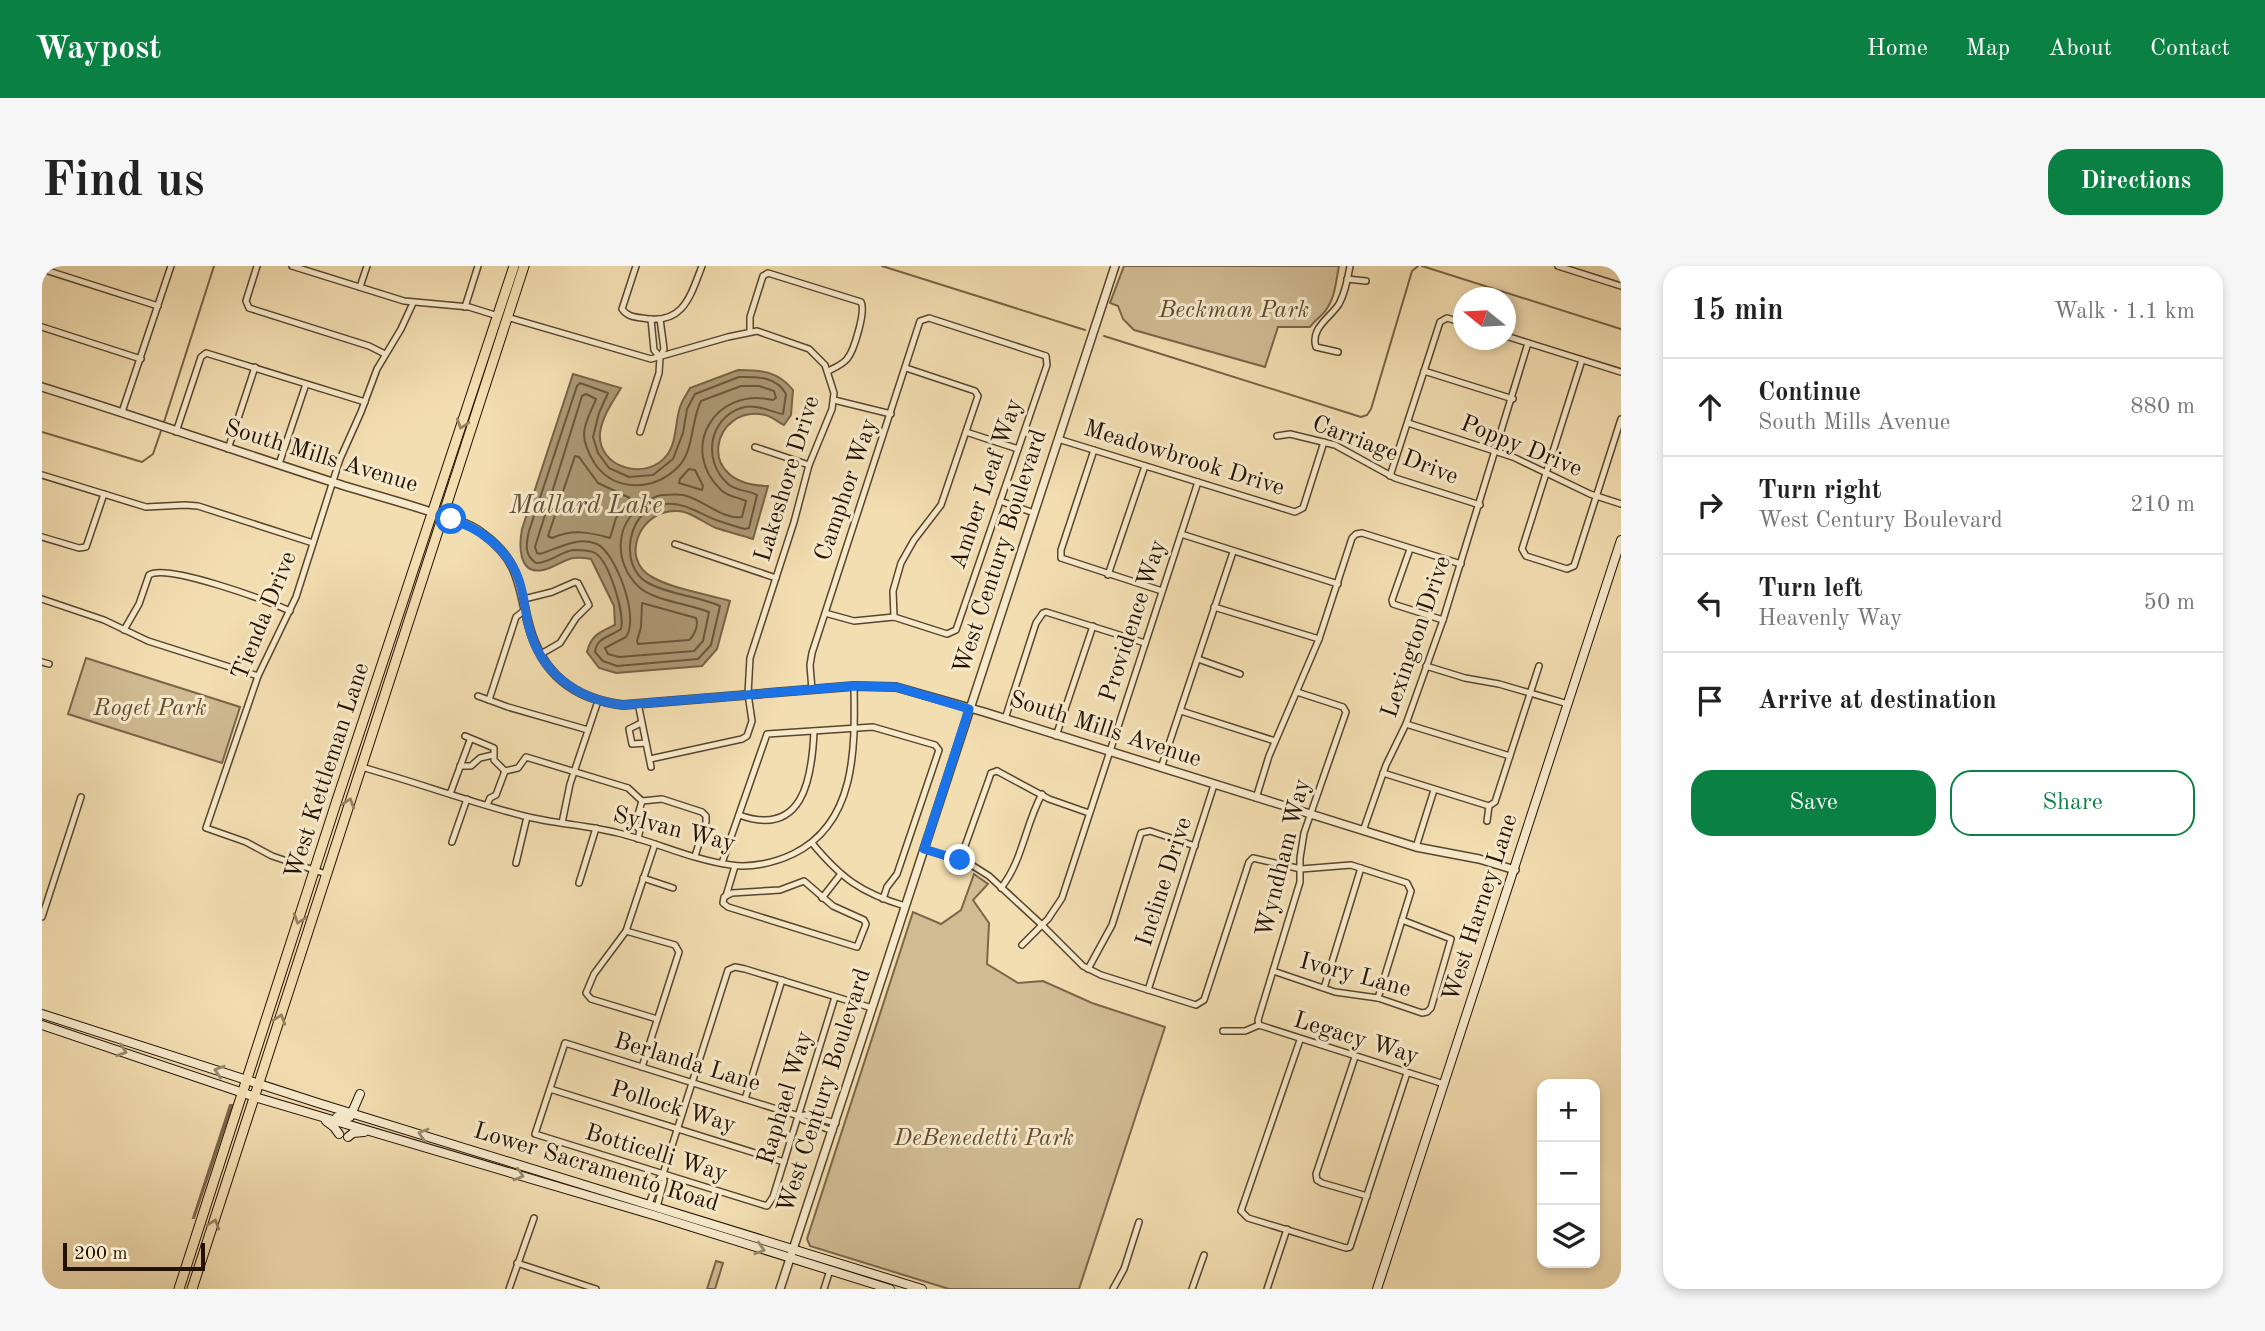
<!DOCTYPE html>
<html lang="en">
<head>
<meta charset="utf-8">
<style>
	:root { --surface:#fff; --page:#f6f6f6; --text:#222; --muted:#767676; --line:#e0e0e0; --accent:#0b8043 }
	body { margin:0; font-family:"Old Standard TT",serif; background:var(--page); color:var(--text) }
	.controls { position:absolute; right:21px; bottom:21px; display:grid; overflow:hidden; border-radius:14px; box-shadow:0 4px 10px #0003 }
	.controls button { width:63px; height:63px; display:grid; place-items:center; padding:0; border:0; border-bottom:2px solid var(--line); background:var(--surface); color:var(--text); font:35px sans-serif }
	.compass { position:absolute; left:1411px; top:21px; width:63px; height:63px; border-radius:50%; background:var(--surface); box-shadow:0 4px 10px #0003; rotate:288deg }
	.scale { position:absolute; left:21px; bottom:18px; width:142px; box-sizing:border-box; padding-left:7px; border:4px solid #231200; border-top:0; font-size:19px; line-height:24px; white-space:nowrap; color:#231200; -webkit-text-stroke:5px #f7eacc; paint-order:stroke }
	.stop { position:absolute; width:21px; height:21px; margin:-16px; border:5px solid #1a73e8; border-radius:50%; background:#fff }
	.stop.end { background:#1a73e8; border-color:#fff; box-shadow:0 2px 7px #0008 }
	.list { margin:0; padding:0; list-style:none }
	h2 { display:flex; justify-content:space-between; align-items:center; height:91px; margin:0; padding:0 28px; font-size:30px }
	h2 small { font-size:23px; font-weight:400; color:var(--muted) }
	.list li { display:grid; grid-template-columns:46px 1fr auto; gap:21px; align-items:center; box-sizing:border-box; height:98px; padding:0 28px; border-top:2px solid var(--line) }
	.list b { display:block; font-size:26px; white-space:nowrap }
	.list p { margin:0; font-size:23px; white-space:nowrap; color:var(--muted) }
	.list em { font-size:23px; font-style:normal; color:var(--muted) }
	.actions { display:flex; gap:14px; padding:21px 28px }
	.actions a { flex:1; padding:16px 0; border:2px solid var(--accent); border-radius:21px; text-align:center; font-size:24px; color:var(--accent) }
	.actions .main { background:var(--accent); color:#fff }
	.icon { flex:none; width:38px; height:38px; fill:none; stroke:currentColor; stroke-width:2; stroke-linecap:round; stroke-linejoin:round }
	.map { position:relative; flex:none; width:1579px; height:1023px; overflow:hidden; border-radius:21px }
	header { display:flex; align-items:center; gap:42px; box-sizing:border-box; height:98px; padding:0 35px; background:var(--accent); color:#fff }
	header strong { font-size:33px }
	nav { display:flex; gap:38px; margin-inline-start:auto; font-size:24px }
	.intro { display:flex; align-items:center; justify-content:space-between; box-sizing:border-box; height:168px; padding:0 42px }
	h1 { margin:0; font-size:49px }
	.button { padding:18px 32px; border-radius:21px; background:var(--accent); color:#fff; font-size:24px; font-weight:700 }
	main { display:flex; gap:42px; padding:0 42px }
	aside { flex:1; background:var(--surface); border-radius:21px; box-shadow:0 4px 10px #0003 }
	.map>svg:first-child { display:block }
	.green { fill:#d0bb93; stroke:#7a664a; stroke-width:2 }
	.water { fill:#ac9975; stroke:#756346; stroke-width:2 }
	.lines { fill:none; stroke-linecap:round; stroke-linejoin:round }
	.shore { stroke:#68563a; stroke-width:2 }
	.stream { stroke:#756346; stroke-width:2 }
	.minor-casing { stroke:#57452c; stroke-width:8 }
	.tertiary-casing { stroke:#57452c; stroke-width:10 }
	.secondary-casing { stroke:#231200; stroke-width:10 }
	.primary-casing { stroke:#231200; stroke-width:11 }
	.minor { stroke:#f7eacc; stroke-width:5 }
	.tertiary { stroke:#f7eacc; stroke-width:7 }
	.secondary { stroke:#f7eacc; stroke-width:8 }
	.primary { stroke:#f3deb1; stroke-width:9 }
	.oneway { stroke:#958261 }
	.oneway2 { stroke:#988970 }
	.route { stroke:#1a73e8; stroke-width:9 }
	.labels { text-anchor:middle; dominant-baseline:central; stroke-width:6; stroke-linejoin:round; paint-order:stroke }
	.park-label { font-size:24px; font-style:italic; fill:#604d33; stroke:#f7eacc }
	.street-label { font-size:24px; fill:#231200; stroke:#f7eacc }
	.water-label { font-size:26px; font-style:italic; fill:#614f35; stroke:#f7eacc }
</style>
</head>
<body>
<header>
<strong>Waypost</strong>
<nav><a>Home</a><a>Map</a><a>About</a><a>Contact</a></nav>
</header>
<div class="intro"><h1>Find us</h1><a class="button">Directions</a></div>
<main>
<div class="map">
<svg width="1579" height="1023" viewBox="0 0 1579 1023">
	<rect width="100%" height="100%" fill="#f3deb1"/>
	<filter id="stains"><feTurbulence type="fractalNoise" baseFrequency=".00286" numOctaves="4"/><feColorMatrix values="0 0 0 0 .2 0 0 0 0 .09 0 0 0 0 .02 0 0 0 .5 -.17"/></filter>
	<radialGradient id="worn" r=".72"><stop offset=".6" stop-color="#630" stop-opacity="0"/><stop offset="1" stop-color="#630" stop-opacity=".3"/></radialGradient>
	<g class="green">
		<path d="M1082,0H1297C1294,15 1293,32 1284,44C1280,50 1273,54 1268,61H1236L1223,101L1092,64L1081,53L1076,40L1068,37Z"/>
		<polygon points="44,392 198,441 180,497 26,448"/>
		<polygon points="932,608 946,618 931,634 947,657 945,698 976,717 1001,715 1050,737 1123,761 1037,1023 907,1023 768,980 765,973 871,646 899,658 919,644"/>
		<polygon points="188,839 190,839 152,952 151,952"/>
		<polygon points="674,995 681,997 673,1023 665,1023"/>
	</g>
	<path class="water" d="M696,104C719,104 736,105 751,124L749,149L742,159C736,156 729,150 723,149C672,137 649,219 726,220L711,273C699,269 686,266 674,262C662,257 648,245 635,245C598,243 577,293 610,311C631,323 665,328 688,335L675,383L660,400L574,407L557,402L545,386C549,369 558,366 573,359L572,340L549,293C544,292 538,291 532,292C522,293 512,302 501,304C476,309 477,279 480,263L531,108L579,122C571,135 560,151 558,167C555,202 605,216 625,189C635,176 633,156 638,141C640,134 645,128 648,122Z"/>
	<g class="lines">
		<g class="shore">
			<path d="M697,111C715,111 734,110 744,128L741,148C728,146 715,137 699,142C666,153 661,195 685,217C692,225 706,224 715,229L707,262L703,263C694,261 686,258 677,255C657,248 644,236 622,238C586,241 575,300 606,317C628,329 656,330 678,340L669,379L656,393L575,400L561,395L553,386C555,371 568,371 579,363C583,347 567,295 553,287C548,284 536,284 531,284C518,286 508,297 494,297C482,289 484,278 487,265L535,120L538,117L566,127L557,147L551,171L556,187L567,202L587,211L611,209L631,193L641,167L645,143L653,128Z"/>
			<path d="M699,120H717L732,125L734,132L731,134C673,120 636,183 679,224C686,231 696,231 704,235L700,251C680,254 661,233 641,229C635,228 626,229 620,229C612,230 607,234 601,239C572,258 572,298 597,321C612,335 648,338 667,346L661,375L652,385L577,391L566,388L563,382L584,371C598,352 574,287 555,278C535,270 517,282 498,288L495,287L493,281L540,130L544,128L554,133C550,144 542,156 542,168C542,178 548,190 553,198C574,227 613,225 637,200C652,184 649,154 659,135Z"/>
			<path d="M533,190L537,191L556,217L588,232L574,252L568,272C547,266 530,263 510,272L506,270Z"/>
			<polygon points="647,203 653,204 661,220 660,224 637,217 638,213"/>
			<path d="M600,337L654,352C657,359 652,370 647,374L596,378L595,375L599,361Z"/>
		</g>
		<g class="stream">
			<polyline points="840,0 1043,64"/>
			<polyline points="1380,0 1579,63"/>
			<polyline points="1062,70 1319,151 1325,149 1329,143 1370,5 1376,0"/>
			<polyline points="122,156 172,0"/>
			<polyline points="0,166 100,196 111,188 120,162"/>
		</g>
		<defs>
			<g id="minor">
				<polyline points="215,0 204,35 207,42 327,80 343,88"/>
				<polyline points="250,0 362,35 427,41 456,50"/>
				<path d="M594,0L580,43C585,50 591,51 600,52C641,60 648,31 660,0"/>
				<polyline points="1516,0 1579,20"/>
				<polyline points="0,3 116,40"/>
				<polyline points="1305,13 1324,15"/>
				<polyline points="318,21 325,0"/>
				<polyline points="423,41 436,0"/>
				<polyline points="465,51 609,93 686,71 715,65 767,83 783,99 792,127 790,143 767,199 752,256 708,392 706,428 710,455 705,470 700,473 608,493"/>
				<polyline points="609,53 612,84 618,91"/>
				<polyline points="0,61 99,93"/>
				<path d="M708,65V51L721,10L726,7L819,36C824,45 812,85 805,93C800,99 792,102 786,105"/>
				<polyline points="1464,70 1579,106"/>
				<path d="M1296,86L1274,81C1268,62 1288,52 1297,38C1303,27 1306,12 1308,0"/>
				<polyline points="1540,94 1480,283 1484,290 1525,303 1532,300 1579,153"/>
				<polyline points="1382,105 1471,133"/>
				<polyline points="792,134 849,148"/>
				<polyline points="80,146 129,0"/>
				<polyline points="1366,157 1471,191 1548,228 1579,238"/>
				<polyline points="134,166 159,91 164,87 323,136"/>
				<polyline points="598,166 617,107 618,91 622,83 618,53"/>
				<polyline points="924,166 976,183"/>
				<polyline points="1235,170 1248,168 1293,179 1353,212 1438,239"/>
				<polyline points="1016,173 1253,246 1261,242 1282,176"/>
				<polyline points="713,181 767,199"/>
				<polyline points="186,183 213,101"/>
				<polyline points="1052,184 1019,284 1019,292 1120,325"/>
				<polyline points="237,198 264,118"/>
				<polyline points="0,209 104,241 143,239 156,240 271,277"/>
				<polyline points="1348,210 1398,56 1405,52 1422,57"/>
				<polyline points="958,235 992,247"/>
				<polyline points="1139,268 1296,318"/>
				<polyline points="0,271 37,282 44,281 62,228"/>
				<polyline points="633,278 734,312"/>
				<polyline points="1368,283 1350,334 1351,338 1401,354"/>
				<polyline points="1066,309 1103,200"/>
				<polyline points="0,333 62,354 106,375 216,410"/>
				<polyline points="482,333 510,326 533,316 536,317 547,339 534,352 518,377 499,388"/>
				<polyline points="1172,341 1277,373"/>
				<polyline points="852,351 851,325 859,297 872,274 899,239 936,130 933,125 864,102"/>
				<path d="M82,364L97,338L107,309C124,297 226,335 248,345"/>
				<polyline points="1156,393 1198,408"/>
				<polyline points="0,396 7,398"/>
				<polyline points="1384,400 1423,412 1457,418 1526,438"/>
				<polyline points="770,424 768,399 770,387 878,55 887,52 1004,90 1005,99 914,364 905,368 852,351 812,355 783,347"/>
				<polyline points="436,430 466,441 546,464"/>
				<polyline points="447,434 474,351 484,343"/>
				<polyline points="596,437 609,501"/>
				<polyline points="1139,445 1233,475"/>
				<polyline points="963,453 994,357 1001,347 1004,346 1103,377"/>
				<polyline points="599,457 587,463 590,478 604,477"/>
				<polyline points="1364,458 1468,490"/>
				<polyline points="423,470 452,482 452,494 463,505 476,502 484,491 586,522 600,535 620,533 660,546 664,550 664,556 653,590"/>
				<polyline points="1014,470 1051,360"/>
				<polyline points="418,500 429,500 438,492 451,489"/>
				<path d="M319,501C374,516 427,536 482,550C513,558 545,559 576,567C614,576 650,594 689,599C709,602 732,597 751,588C815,557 813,481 812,420"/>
				<polyline points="1119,502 1191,286"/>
				<polyline points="955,505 1007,533 1047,547"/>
				<polyline points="1341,507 1447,540"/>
				<polyline points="408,528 428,474"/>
				<polyline points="1214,532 1227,490 1277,373 1310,272 1314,268 1320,267 1419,298"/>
				<polyline points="445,539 448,532 454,529 463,505"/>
				<path d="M697,549C761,572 770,513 772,465"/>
				<polyline points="1445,555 1447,540 1453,536 1497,400"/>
				<polyline points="520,557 528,518 556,435"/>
				<polyline points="593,559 600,535"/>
				<polyline points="1321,565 1344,499 1364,458 1401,354 1486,77"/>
				<polyline points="584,569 588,559 593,559 598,564 596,573"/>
				<polyline points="410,576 425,533"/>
				<path d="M770,577C799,612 819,627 863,640"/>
				<polyline points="613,578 584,665 552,708 544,727 549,733 615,753"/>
				<polyline points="1374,581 1392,524"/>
				<polyline points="882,583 928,598 947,610 1000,659 1041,700 1059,709 1154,739 1162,734 1207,596 1211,592 1259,603 1309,599 1365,617 1369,625 1336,732"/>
				<polyline points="918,594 947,513 949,507 955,505"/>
				<polyline points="474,597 485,551"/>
				<polyline points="680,597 725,468 831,461 893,479 897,484 855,608 845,621 841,633"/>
				<polyline points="284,608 230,590 204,576 164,562 216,410 254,331 298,193 319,146 335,103 359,63 371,37"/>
				<polyline points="601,612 631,622"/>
				<polygon points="762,615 791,640 822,654 824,658 815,681 686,641 681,637 682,631 690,627 738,624"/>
				<polyline points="537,617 554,562"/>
				<path d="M959,622C981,594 983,559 1000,528"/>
				<polyline points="684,630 693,600"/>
				<polyline points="780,632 798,609"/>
				<polyline points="0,651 39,531"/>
				<polyline points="584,665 633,679 637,686 600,801"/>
				<polyline points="980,679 1006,653 1020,632 1156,216"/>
				<polyline points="1046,703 1070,659 1099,567 1108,565 1153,580"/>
				<polyline points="1231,705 1293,726 1336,732 1380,747 1385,746 1389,742 1409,673 1360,654"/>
				<polyline points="1282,722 1319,602"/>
				<polyline points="1106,724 1172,519"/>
				<polyline points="1217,759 1216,754 1258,616 1258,592 1262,567 1304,446 1301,441 1255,426"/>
				<polyline points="1217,759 1402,818"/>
				<polyline points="1181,765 1203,765 1217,759"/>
				<polyline points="1258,774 1199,945 1206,952 1304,982 1308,981 1365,807"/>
				<polyline points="1313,791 1274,908 1275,914 1280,917 1325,930"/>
				<polyline points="508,823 742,896"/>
				<polyline points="703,833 740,714"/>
				<polyline points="757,850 763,849 794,857"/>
				<polyline points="791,865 761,854 757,850 523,777 493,868 725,940 731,931 793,731"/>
				<polyline points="607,938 616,914 621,908 686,704 693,701 703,703 830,742"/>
				<polyline points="615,941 622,915 621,908"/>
				<polyline points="475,997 554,1023"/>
				<polyline points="467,1023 492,952"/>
				<polyline points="782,1023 788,1004"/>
				<polyline points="1071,1023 1082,1003 1097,956"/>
				<polyline points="1150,1023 1162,989"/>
				<polyline points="1225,1023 1245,963"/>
			</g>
			<g id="tertiary">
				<path d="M0,121C96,151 191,184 287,215C324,227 361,236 398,249C413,254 429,258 441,268C479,296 476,319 487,360C500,408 532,433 581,439L812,420L854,421L942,446L1374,581L1437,593L1473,604"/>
				<polyline points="738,1023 1073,0"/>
			</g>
			<g id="secondary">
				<polyline points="0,748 276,837 880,1023"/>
				<polyline points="0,759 213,831 618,951 848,1023"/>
				<polyline points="295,851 308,851 318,828"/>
				<polyline points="284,855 292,861 297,868"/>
				<polyline points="306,871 311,867 322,866"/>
				<polyline points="1335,1023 1579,274"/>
			</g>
			<g id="primary">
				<polyline points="137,1023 295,534 472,0"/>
				<polyline points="150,1023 482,0"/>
			</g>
		</defs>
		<use href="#minor" class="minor-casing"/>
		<use href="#tertiary" class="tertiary-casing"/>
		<use href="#secondary" class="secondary-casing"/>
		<use href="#primary" class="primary-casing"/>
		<use href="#minor" class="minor"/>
		<use href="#tertiary" class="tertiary"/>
		<use href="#secondary" class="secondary"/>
		<use href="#primary" class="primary"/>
	</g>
	<defs><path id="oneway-chevron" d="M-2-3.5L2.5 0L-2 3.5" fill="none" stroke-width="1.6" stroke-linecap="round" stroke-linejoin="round" transform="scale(1.75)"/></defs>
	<g class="oneway">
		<use href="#oneway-chevron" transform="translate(420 158) rotate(108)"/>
		<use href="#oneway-chevron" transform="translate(307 537) rotate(-72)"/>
		<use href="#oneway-chevron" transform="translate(257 653) rotate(108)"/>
		<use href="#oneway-chevron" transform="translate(238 753) rotate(-72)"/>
		<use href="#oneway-chevron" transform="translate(172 958) rotate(-72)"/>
	</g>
	<g class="oneway2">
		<use href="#oneway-chevron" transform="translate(80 785) rotate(19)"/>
		<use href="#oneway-chevron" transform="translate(177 805) rotate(-162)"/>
		<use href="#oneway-chevron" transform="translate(381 868) rotate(-163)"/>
		<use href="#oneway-chevron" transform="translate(477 909) rotate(16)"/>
		<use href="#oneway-chevron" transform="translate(718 983) rotate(18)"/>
	</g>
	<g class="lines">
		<path class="route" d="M409,253C435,262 457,276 471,301C481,318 482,338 486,358C497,405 534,434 581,439L812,420L854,421L927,443L882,583L918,594"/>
	</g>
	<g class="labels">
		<g class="park-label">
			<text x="1192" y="45">Beckman Park</text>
			<text x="108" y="443">Roget Park</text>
			<text x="942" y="873">DeBenedetti Park</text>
		</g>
		<g class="street-label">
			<text transform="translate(1479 181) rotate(22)">Poppy Drive</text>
			<text transform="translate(1343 185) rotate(21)">Carriage Drive</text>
			<text transform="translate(279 191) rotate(17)">South Mills Avenue</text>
			<text transform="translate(1142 193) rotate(17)">Meadowbrook Drive</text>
			<text transform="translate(746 213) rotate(-73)">Lakeshore Drive</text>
			<text transform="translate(945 218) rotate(-71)">Amber Leaf Way</text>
			<text transform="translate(805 224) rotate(-71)">Camphor Way</text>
			<text transform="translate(959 286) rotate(-72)">West Century Boulevard</text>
			<text transform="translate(223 350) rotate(-68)">Tienda Drive</text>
			<text transform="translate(1092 355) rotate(-72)">Providence Way</text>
			<text transform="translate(1375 371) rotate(-71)">Lexington Drive</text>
			<text transform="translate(1063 464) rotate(18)">South Mills Avenue</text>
			<text transform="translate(286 505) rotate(-72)">West Kettleman Lane</text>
			<text transform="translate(632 564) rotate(14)">Sylvan Way</text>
			<text transform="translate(1242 592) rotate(-76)">Wyndham Way</text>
			<text transform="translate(1123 616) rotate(-72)">Incline Drive</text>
			<text transform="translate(1439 642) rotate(-72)">West Harney Lane</text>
			<text transform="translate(1313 710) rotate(15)">Ivory Lane</text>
			<text transform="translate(1314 773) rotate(17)">Legacy Way</text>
			<text transform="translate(645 797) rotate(17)">Berlanda Lane</text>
			<text transform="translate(783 825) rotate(-72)">West Century Boulevard</text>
			<text transform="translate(744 832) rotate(-73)">Raphael Way</text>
			<text transform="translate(631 842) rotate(17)">Pollock Way</text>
			<text transform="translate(614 888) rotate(17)">Botticelli Way</text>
			<text transform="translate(554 902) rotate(17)">Lower Sacramento Road</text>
		</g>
		<g class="water-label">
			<text x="544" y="240">Mallard Lake</text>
		</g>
	</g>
	<rect width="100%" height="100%" filter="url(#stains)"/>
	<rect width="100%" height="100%" fill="url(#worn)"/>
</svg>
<div class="controls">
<button>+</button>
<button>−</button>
<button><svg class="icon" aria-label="layers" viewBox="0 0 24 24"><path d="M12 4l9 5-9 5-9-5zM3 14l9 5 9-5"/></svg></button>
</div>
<svg class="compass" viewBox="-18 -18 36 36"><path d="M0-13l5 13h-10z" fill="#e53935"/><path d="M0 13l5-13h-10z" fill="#767676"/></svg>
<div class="scale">200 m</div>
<div class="stop" style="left:409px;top:253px"></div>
<div class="stop end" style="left:918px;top:594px"></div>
</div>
<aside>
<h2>15 min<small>Walk · 1.1 km</small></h2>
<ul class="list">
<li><svg class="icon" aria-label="ahead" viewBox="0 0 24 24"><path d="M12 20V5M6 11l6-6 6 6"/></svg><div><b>Continue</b><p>South Mills Avenue</p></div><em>880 m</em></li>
<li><svg class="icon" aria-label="right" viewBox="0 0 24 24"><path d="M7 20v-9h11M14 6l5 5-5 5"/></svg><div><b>Turn right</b><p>West Century Boulevard</p></div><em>210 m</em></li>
<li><svg class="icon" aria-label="left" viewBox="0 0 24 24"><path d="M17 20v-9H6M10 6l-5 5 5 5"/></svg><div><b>Turn left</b><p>Heavenly Way</p></div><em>50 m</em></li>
<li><svg class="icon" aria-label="arrive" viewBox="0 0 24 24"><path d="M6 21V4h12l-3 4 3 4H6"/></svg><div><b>Arrive at destination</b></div></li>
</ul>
<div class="actions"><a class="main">Save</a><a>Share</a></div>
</aside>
</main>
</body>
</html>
